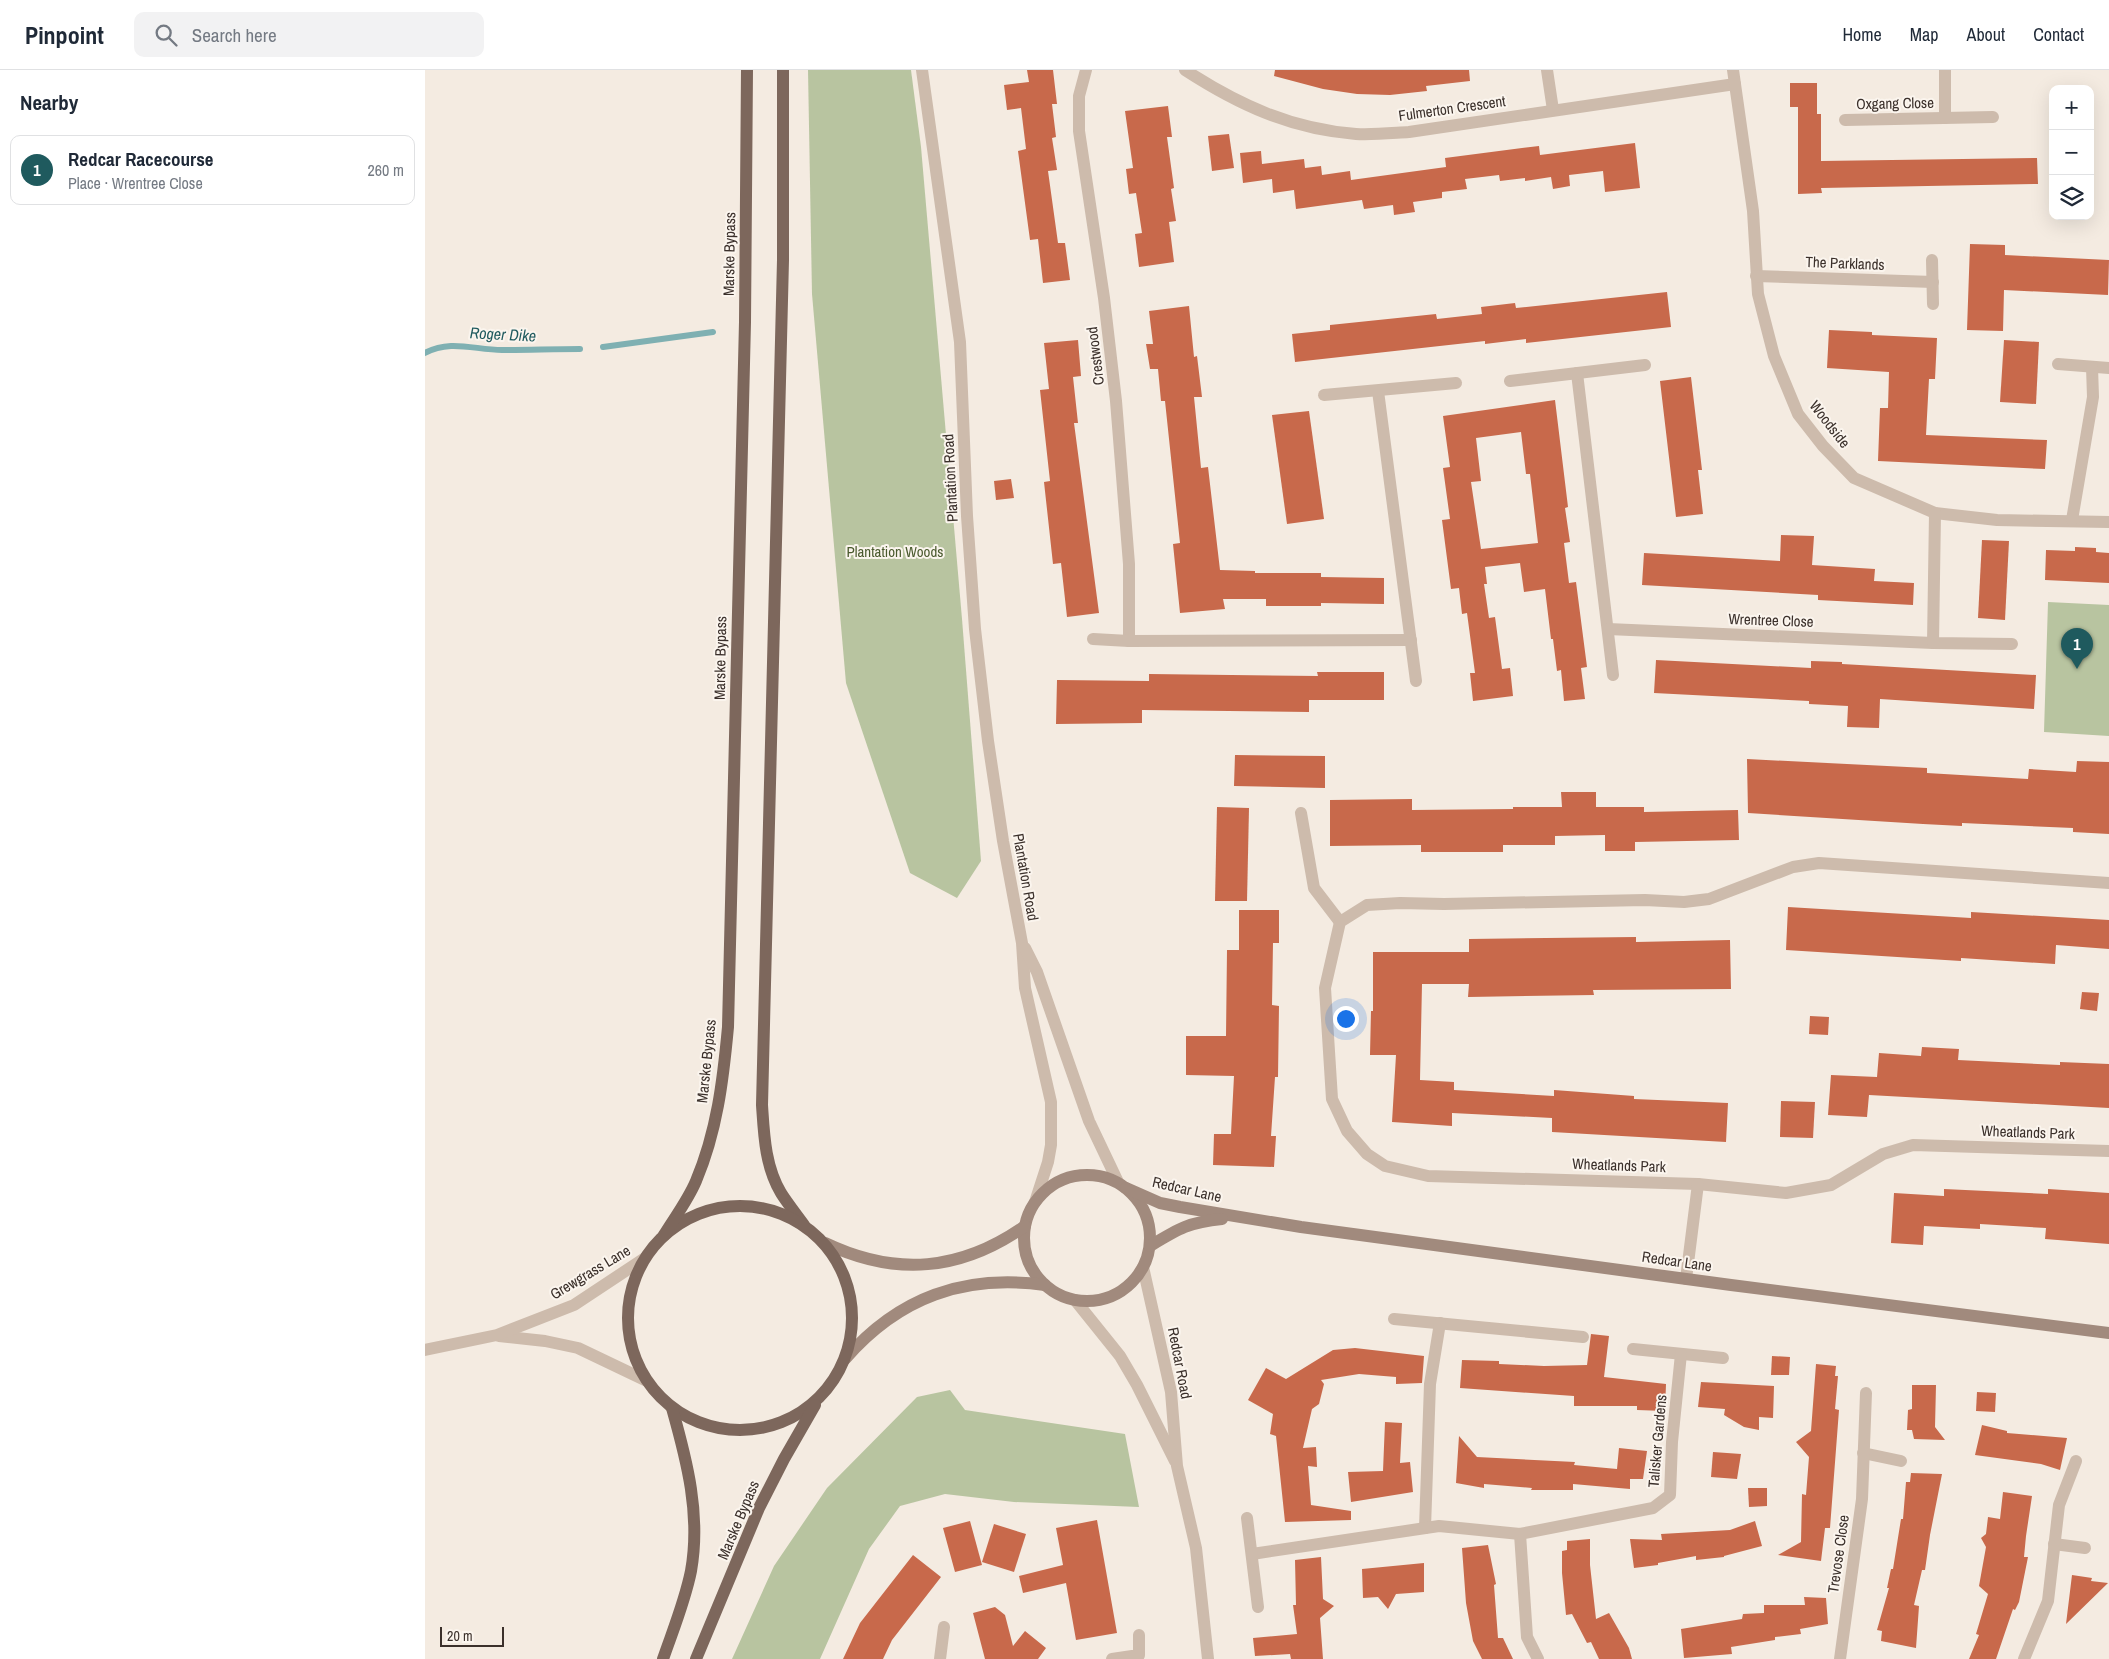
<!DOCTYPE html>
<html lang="en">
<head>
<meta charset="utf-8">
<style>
	:root { --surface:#fff; --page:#f2f2f3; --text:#1f2937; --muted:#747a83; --line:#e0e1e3; --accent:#1f5a5e }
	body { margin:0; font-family:"Archivo Narrow",sans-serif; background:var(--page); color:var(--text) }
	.controls { position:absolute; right:15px; top:15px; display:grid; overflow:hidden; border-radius:10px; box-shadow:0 5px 20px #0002 }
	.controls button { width:45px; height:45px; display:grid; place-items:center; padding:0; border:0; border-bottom:1px solid var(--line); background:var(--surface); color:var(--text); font:25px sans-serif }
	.scale { position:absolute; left:15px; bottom:12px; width:64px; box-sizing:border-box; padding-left:5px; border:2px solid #3b302b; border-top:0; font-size:14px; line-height:18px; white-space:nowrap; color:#3b302b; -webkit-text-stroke:4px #fbf5ee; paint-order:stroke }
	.you { position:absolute; left:920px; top:948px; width:18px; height:18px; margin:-12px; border:4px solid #fff; border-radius:50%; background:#1a73e8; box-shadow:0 0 0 8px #1a73e833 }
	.badge { display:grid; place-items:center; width:32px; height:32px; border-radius:50%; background:var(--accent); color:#fff; font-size:16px; font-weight:700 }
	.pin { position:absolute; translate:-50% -41px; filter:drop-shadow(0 1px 2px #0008) }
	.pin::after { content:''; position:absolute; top:26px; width:18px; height:15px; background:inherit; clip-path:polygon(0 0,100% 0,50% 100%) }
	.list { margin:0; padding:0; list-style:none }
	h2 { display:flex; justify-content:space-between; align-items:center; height:65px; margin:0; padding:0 20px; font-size:21px }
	h2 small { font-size:16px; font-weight:400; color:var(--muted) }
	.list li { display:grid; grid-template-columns:32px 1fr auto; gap:15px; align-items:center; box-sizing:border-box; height:70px; margin:0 10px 10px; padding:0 10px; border:1px solid var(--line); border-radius:10px }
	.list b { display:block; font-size:19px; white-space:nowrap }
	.list p { margin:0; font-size:16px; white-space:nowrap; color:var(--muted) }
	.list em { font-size:16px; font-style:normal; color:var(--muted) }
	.icon { flex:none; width:28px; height:28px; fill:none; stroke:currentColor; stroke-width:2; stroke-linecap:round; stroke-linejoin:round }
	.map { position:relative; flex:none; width:1684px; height:1589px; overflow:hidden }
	header { display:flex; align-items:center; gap:30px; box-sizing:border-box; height:70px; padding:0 25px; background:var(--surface); border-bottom:1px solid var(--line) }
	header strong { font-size:24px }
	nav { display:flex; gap:28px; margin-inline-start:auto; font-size:18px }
	.search { width:350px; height:45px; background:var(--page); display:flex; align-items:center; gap:12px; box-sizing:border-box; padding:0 18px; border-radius:10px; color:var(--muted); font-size:19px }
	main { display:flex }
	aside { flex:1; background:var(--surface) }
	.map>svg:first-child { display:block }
	.green { fill:#b8c4a0 }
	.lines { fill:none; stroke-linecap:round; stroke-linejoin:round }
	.stream { stroke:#7fb0b2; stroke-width:6 }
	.building { fill:#c8694b; fill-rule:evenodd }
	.minor { stroke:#cdbbac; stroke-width:12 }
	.tertiary { stroke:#cdbbac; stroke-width:12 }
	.secondary { stroke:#a18a7d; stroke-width:12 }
	.primary { stroke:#7d675c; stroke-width:12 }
	.labels { text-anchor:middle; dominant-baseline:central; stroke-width:4; stroke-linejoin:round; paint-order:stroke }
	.street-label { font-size:15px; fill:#3b302b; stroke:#fbf5ee }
	.park-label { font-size:15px; fill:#4a5a2e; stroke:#fbf5ee }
	.water-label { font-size:16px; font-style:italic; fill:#1f5a5e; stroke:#fbf5ee }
</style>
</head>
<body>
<header>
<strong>Pinpoint</strong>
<div class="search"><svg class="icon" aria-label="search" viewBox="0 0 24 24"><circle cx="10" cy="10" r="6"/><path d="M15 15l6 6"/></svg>Search here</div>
<nav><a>Home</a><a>Map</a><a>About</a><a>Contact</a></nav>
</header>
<main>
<aside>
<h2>Nearby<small></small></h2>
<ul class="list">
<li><span class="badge">1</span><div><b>Redcar Racecourse</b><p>Place · Wrentree Close</p></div><em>260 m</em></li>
</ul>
</aside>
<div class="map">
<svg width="1684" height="1589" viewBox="0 0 1684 1589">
	<rect width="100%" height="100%" fill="#f4ebe1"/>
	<g class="green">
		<polygon points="383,0 486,0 496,77 537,549 556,791 532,828 485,803 421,613 387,224"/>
		<polygon points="1623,532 1684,535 1684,666 1619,662"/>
		<polygon points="525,1320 540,1340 700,1364 714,1437 589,1432 520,1424 475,1436 444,1479 395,1589 307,1589 349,1496 402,1418 492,1327"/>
	</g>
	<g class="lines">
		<g class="stream">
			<polyline points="178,277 288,262"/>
			<path d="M0,283C25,269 50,280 77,280C103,280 129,279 155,279"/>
		</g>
	</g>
	<g class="building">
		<polygon points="602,0 628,0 632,34 627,34 631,67 627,68 632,100 623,101 633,173 640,173 645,210 618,213 613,169 605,170 593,81 601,79 596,38 582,40 579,15 604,12"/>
		<polygon points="850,0 1044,0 1045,11 1001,16 1002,21 965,25 932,24 898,19 849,6"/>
		<polygon points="1365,13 1392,13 1392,44 1396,44 1396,91 1612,88 1613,114 1396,118 1397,123 1373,124 1373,37 1365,37"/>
		<polygon points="743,36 747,67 742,67 749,118 746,119 751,151 744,152 749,192 714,197 710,164 717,163 711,123 704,124 701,99 708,98 700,41"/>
		<polygon points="804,64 809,98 787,101 783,66"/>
		<polygon points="1210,73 1215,118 1180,122 1178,101 1144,105 1145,116 1128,119 1126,107 1100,111 1100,108 1075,111 1074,105 1040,109 1042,119 1017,122 1017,128 988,132 990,142 969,145 968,135 939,139 937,130 871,139 869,120 848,123 847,109 818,113 815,83 836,81 837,94 879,89 880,98 896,96 897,105 925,101 926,110 1021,97 1020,88 1097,78 1114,76 1115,85"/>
		<polygon points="1545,174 1580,175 1580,185 1684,190 1683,225 1579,220 1578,261 1542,260"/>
		<polygon points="1242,222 1246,257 1101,273 1101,269 1060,274 1060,271 870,292 867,264 905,260 905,255 1011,244 1012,249 1057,244 1056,237 1090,233 1091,238"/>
		<polygon points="764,236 769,287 772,286 777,327 769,327 776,398 783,397 795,500 830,501 830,503 896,503 896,507 959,508 959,534 896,533 896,536 841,536 841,529 798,529 800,539 755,543 748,474 755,473 740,331 736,331 733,299 725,299 721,274 728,274 724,241"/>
		<polygon points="1404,260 1447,262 1447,265 1512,268 1510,309 1504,309 1501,365 1622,370 1620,399 1453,391 1455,338 1463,338 1464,302 1402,298"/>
		<polygon points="653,270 656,306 648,307 653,353 649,353 674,543 642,547 636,493 628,494 619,412 625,411 615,320 624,319 619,273"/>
		<polygon points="1579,270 1614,272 1611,334 1575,332"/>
		<polygon points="1266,307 1277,400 1273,400 1278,444 1251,447 1235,311"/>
		<path d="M1130,330L1143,437L1140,438L1145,472L1139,473L1144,513L1151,512L1162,597L1156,598L1160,629L1139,631L1136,600L1132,601L1128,569H1126L1120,519L1099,522L1095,493L1060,497L1062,514H1059L1064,548L1070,547L1077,599L1085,598L1088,626L1048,631L1045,603H1050L1042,543L1037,544L1034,518L1026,519L1017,450L1025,449L1018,398L1025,397L1018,346ZM1096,362L1101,404H1105L1113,473L1056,479L1046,412L1056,411L1051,368Z"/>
		<polygon points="884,341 899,449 862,454 847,345"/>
		<polygon points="586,409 589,428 571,430 569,411"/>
		<polygon points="1356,465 1389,466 1387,495 1450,499 1449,511 1489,513 1488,535 1393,530 1393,525 1217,515 1219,483 1355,491"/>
		<polygon points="1557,470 1584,471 1580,550 1553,548"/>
		<polygon points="1650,477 1671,478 1671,482 1684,483 1684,513 1620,510 1621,480 1650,481"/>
		<polygon points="1231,590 1386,598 1386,591 1417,592 1417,594 1611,605 1609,639 1455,629 1454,658 1422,657 1423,636 1384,634 1384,631 1229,623"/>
		<polygon points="892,602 959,602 959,630 884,630 884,642 717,640 717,653 631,654 632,610 724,611 724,604 893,606"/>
		<polygon points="810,685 900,686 900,718 809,716"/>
		<polygon points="1322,689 1502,698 1502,703 1603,709 1604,699 1651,702 1652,691 1684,692 1684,764 1648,762 1648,758 1537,753 1537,756 1498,754 1323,743"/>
		<polygon points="1136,722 1171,722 1171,737 1219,737 1219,742 1313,740 1314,770 1210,772 1210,781 1180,781 1180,765 1130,766 1130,775 1078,775 1078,782 996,782 996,775 905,776 905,730 987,729 987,740 1088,739 1088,737 1137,737"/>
		<polygon points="792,737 824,738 822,831 790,831"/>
		<polygon points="1363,837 1546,848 1546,842 1684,850 1684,879 1631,875 1630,894 1536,888 1536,891 1361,880"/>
		<polygon points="814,840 854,840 854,873 848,873 847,935 854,936 853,1007 850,1007 846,1066 851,1066 849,1097 788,1095 789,1064 806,1064 809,1006 761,1005 761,966 801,966 802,880 814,880"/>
		<polygon points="1211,867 1211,872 1305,870 1306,919 1168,920 1169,925 1043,927 1044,914 997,914 995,1010 1029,1012 1029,1020 1129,1026 1129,1020 1209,1026 1209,1029 1303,1033 1301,1072 1127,1062 1127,1048 1027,1043 1027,1056 967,1052 971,985 945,985 946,941 948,941 948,882 1044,882 1044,869"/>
		<polygon points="1657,922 1674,923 1672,941 1655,939"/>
		<polygon points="1385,946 1404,947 1403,965 1384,964"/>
		<polygon points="1497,977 1534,979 1533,990 1635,995 1635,992 1684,994 1684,1038 1444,1025 1442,1047 1403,1045 1406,1005 1452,1007 1454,983 1496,986"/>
		<polygon points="1356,1031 1390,1032 1388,1068 1355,1067"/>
		<polygon points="1519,1119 1623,1124 1623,1119 1684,1123 1684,1174 1620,1169 1621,1158 1555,1154 1555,1159 1499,1156 1498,1175 1466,1173 1469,1123 1519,1126"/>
		<polygon points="1166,1264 1184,1266 1179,1307 1241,1314 1240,1341 1212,1340 1212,1336 1149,1336 1149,1326 1035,1318 1037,1290 1074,1291 1074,1294 1119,1296 1162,1295"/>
		<polygon points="930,1278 999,1286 997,1313 971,1314 971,1307 934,1304 896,1310 899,1314 894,1334 887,1339 878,1378 891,1377 892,1397 883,1396 886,1435 926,1441 926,1450 860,1452 851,1366 845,1364 848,1344 823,1330 841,1298 861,1309 908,1280"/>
		<polygon points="1347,1286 1365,1287 1364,1305 1346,1305"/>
		<polygon points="1391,1294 1411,1296 1410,1306 1413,1306 1410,1339 1414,1340 1405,1458 1400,1458 1396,1491 1353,1485 1376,1472 1377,1424 1381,1425 1384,1387 1371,1372 1386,1361"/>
		<polygon points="1276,1312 1349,1316 1348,1348 1334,1347 1334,1360 1319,1357 1299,1345 1300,1339 1273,1337"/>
		<polygon points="1487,1315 1511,1315 1510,1357 1520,1370 1489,1369 1487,1360 1482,1360 1483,1340 1487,1339"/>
		<polygon points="1552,1322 1571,1323 1570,1342 1551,1341"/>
		<polygon points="960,1352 977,1353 975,1393 985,1392 988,1422 926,1432 923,1402 958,1401"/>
		<polygon points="1557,1355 1582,1361 1582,1363 1642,1368 1635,1400 1616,1394 1550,1385"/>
		<polygon points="1034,1366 1052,1387 1150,1392 1149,1395 1192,1399 1194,1378 1222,1381 1218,1409 1205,1409 1205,1419 1148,1414 1148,1420 1106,1420 1107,1418 1059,1414 1059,1418 1031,1413"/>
		<polygon points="1288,1382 1316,1384 1312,1409 1286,1407"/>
		<polygon points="1486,1403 1517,1404 1505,1465 1500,1500 1497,1500 1489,1535 1494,1536 1491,1578 1456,1571 1457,1561 1452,1560 1464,1518 1462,1518 1466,1499 1468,1499 1476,1449 1478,1449 1481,1412 1485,1412"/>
		<polygon points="1323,1418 1342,1418 1342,1436 1324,1437"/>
		<polygon points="1578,1422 1607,1426 1601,1466 1599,1487 1603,1487 1594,1532 1590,1540 1588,1539 1571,1589 1544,1589 1554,1565 1551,1564 1563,1524 1554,1516 1561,1477 1556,1468 1561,1464 1563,1447 1575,1449"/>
		<polygon points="672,1450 692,1563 651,1570 641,1513 598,1523 594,1506 638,1495 631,1458"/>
		<polygon points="545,1451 557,1495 530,1502 518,1458"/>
		<polygon points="1330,1451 1337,1476 1299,1486 1299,1487 1271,1490 1271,1486 1233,1493 1233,1495 1209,1498 1205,1469 1237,1470 1236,1464 1305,1460"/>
		<polygon points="569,1454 601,1464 589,1502 557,1492"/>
		<polygon points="1165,1469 1165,1495 1171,1549 1184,1543 1204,1578 1207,1589 1174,1589 1166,1572 1162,1573 1147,1544 1141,1545 1137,1503 1137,1481 1142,1480 1142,1471"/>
		<polygon points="1063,1475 1071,1514 1069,1515 1073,1568 1078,1568 1088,1589 1057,1589 1048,1571 1041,1533 1037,1478"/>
		<polygon points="488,1485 516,1507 467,1570 458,1589 418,1589 435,1553"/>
		<polygon points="896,1487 898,1529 909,1536 895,1548 898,1589 866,1589 865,1584 830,1586 828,1568 872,1564 868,1535 871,1535 870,1490"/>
		<polygon points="999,1493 999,1522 971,1524 963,1539 953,1527 938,1528 937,1499"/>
		<polygon points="1647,1505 1667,1508 1666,1511 1683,1513 1641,1554"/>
		<polygon points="1379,1527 1401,1528 1403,1554 1375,1559 1376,1564 1350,1567 1350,1570 1306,1577 1307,1584 1259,1588 1256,1559 1317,1549 1318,1544 1339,1543 1339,1535 1380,1535"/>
		<polygon points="570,1537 580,1545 588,1576 600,1561 621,1578 613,1589 560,1589 548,1543"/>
	</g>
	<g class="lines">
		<g class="minor">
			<polyline points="497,0 535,272 542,446 550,559 563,671 578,771 597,873 600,918 626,1032 626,1075 623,1092 610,1132"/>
			<polyline points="661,0 654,26 654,61 679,228 691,331 704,494 704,571"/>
			<path d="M760,0C814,35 866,59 931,64C948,65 967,63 984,62L1310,14"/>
			<polyline points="1122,0 1128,40"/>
			<polyline points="1308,0 1328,141 1333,224 1349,286 1373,344 1398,376 1429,408 1510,443 1572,450 1684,452"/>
			<polyline points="1520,0 1520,48"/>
			<polyline points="1420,50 1568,47"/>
			<polyline points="1507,190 1508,234"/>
			<polyline points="1331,206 1508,212"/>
			<polyline points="1633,294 1684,298"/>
			<polyline points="1152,303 1188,605"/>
			<polyline points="1085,311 1220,295"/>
			<polyline points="953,321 991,611"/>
			<polyline points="899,325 1031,313"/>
			<polyline points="1647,450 1668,327 1667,297"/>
			<polyline points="1183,559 1508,573 1587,574"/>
			<polyline points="668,569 704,571 986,570"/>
			<polyline points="1508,573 1510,443"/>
			<polyline points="876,743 889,818 915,852"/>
			<polyline points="1684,813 1394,793 1368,797 1284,829 1259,832 1220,830 1019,834 975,833 942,835 915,852 900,918 907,1029 922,1061 942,1084 960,1096 1003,1106 1273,1114 1361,1123 1406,1115 1458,1084 1488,1075 1684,1081"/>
			<polyline points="600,878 612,902 664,1051 693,1112"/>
			<polyline points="1261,1209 1273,1114"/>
			<polyline points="969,1249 1158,1267"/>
			<polyline points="1208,1279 1298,1288"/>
			<polyline points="1438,1383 1476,1391"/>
			<polyline points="822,1448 833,1537"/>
			<polyline points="1000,1458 1005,1314 1015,1253"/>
			<polyline points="1095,1464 1102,1567 1113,1589"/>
			<polyline points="1629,1474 1660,1478"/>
			<polyline points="827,1484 1014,1456 1095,1464 1228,1438 1245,1425 1247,1372 1256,1284"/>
			<polyline points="515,1589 519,1557"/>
			<polyline points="687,1589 714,1585 714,1565"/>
			<polyline points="1415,1589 1437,1429 1441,1323"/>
			<polyline points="1599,1589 1623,1531 1634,1435 1651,1391"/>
		</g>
		<g class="tertiary">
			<polyline points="718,1197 746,1322 752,1396 771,1478 783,1589"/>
			<polyline points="650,1230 695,1286 712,1315 750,1391"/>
			<polyline points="74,1266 120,1271 153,1278 220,1310"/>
			<polyline points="0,1280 72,1265 149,1235 220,1188"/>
		</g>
		<g class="secondary">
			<circle cx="662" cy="1168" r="63"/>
			<polyline points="701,1118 735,1133 755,1137 876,1157 1306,1215 1684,1263"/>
			<path d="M400,1173C471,1207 536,1201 600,1156"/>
			<path d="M725,1176C753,1159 764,1152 797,1149"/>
			<path d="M420,1289C474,1227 539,1204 620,1215"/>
		</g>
		<g class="primary">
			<path d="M358,0V190L337,1035C339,1065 340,1096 356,1123C363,1134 371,1144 379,1155"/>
			<circle cx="315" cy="1248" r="112"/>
			<path d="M239,1165C250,1147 263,1130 271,1111C292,1061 298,1011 303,957L320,252L322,0"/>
			<path d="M238,1589C248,1560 260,1531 266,1501C276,1445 262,1391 247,1338"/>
			<polyline points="271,1589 334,1438 359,1389 390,1335"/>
		</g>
	</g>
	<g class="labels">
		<g class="street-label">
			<text transform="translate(1470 33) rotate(-1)">Oxgang Close</text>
			<text transform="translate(1027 38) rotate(-8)">Fulmerton Crescent</text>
			<text transform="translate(304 184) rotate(-89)">Marske Bypass</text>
			<text transform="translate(1420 193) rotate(2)">The Parklands</text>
			<text transform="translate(670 286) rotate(-97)">Crestwood</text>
			<text transform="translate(1405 354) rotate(52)">Woodside</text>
			<text transform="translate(525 408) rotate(-93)">Plantation Road</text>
			<text transform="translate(1346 550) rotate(2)">Wrentree Close</text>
			<text transform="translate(295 588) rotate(-89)">Marske Bypass</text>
			<text transform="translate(601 807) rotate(80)">Plantation Road</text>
			<text transform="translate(281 991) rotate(-84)">Marske Bypass</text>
			<text transform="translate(1603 1062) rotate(2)">Wheatlands Park</text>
			<text transform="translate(1194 1095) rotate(2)">Wheatlands Park</text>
			<text transform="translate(762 1119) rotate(13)">Redcar Lane</text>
			<text transform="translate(1252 1191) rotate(8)">Redcar Lane</text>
			<text transform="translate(165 1202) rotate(-31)">Grewgrass Lane</text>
			<text transform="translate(755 1293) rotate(79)">Redcar Road</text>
			<text transform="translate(1232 1371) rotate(-85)">Talisker Gardens</text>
			<text transform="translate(313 1450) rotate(-67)">Marske Bypass</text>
			<text transform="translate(1413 1484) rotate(-82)">Trevose Close</text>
		</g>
		<g class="park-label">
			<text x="470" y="481">Plantation Woods</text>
		</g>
		<g class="water-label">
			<text transform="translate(78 264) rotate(3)">Roger Dike</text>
		</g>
	</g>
</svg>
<div class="controls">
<button>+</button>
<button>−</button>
<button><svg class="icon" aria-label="layers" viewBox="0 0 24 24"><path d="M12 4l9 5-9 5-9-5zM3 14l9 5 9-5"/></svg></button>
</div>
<div class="scale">20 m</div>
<div class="you"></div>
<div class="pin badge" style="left:1652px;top:599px">1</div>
</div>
</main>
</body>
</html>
